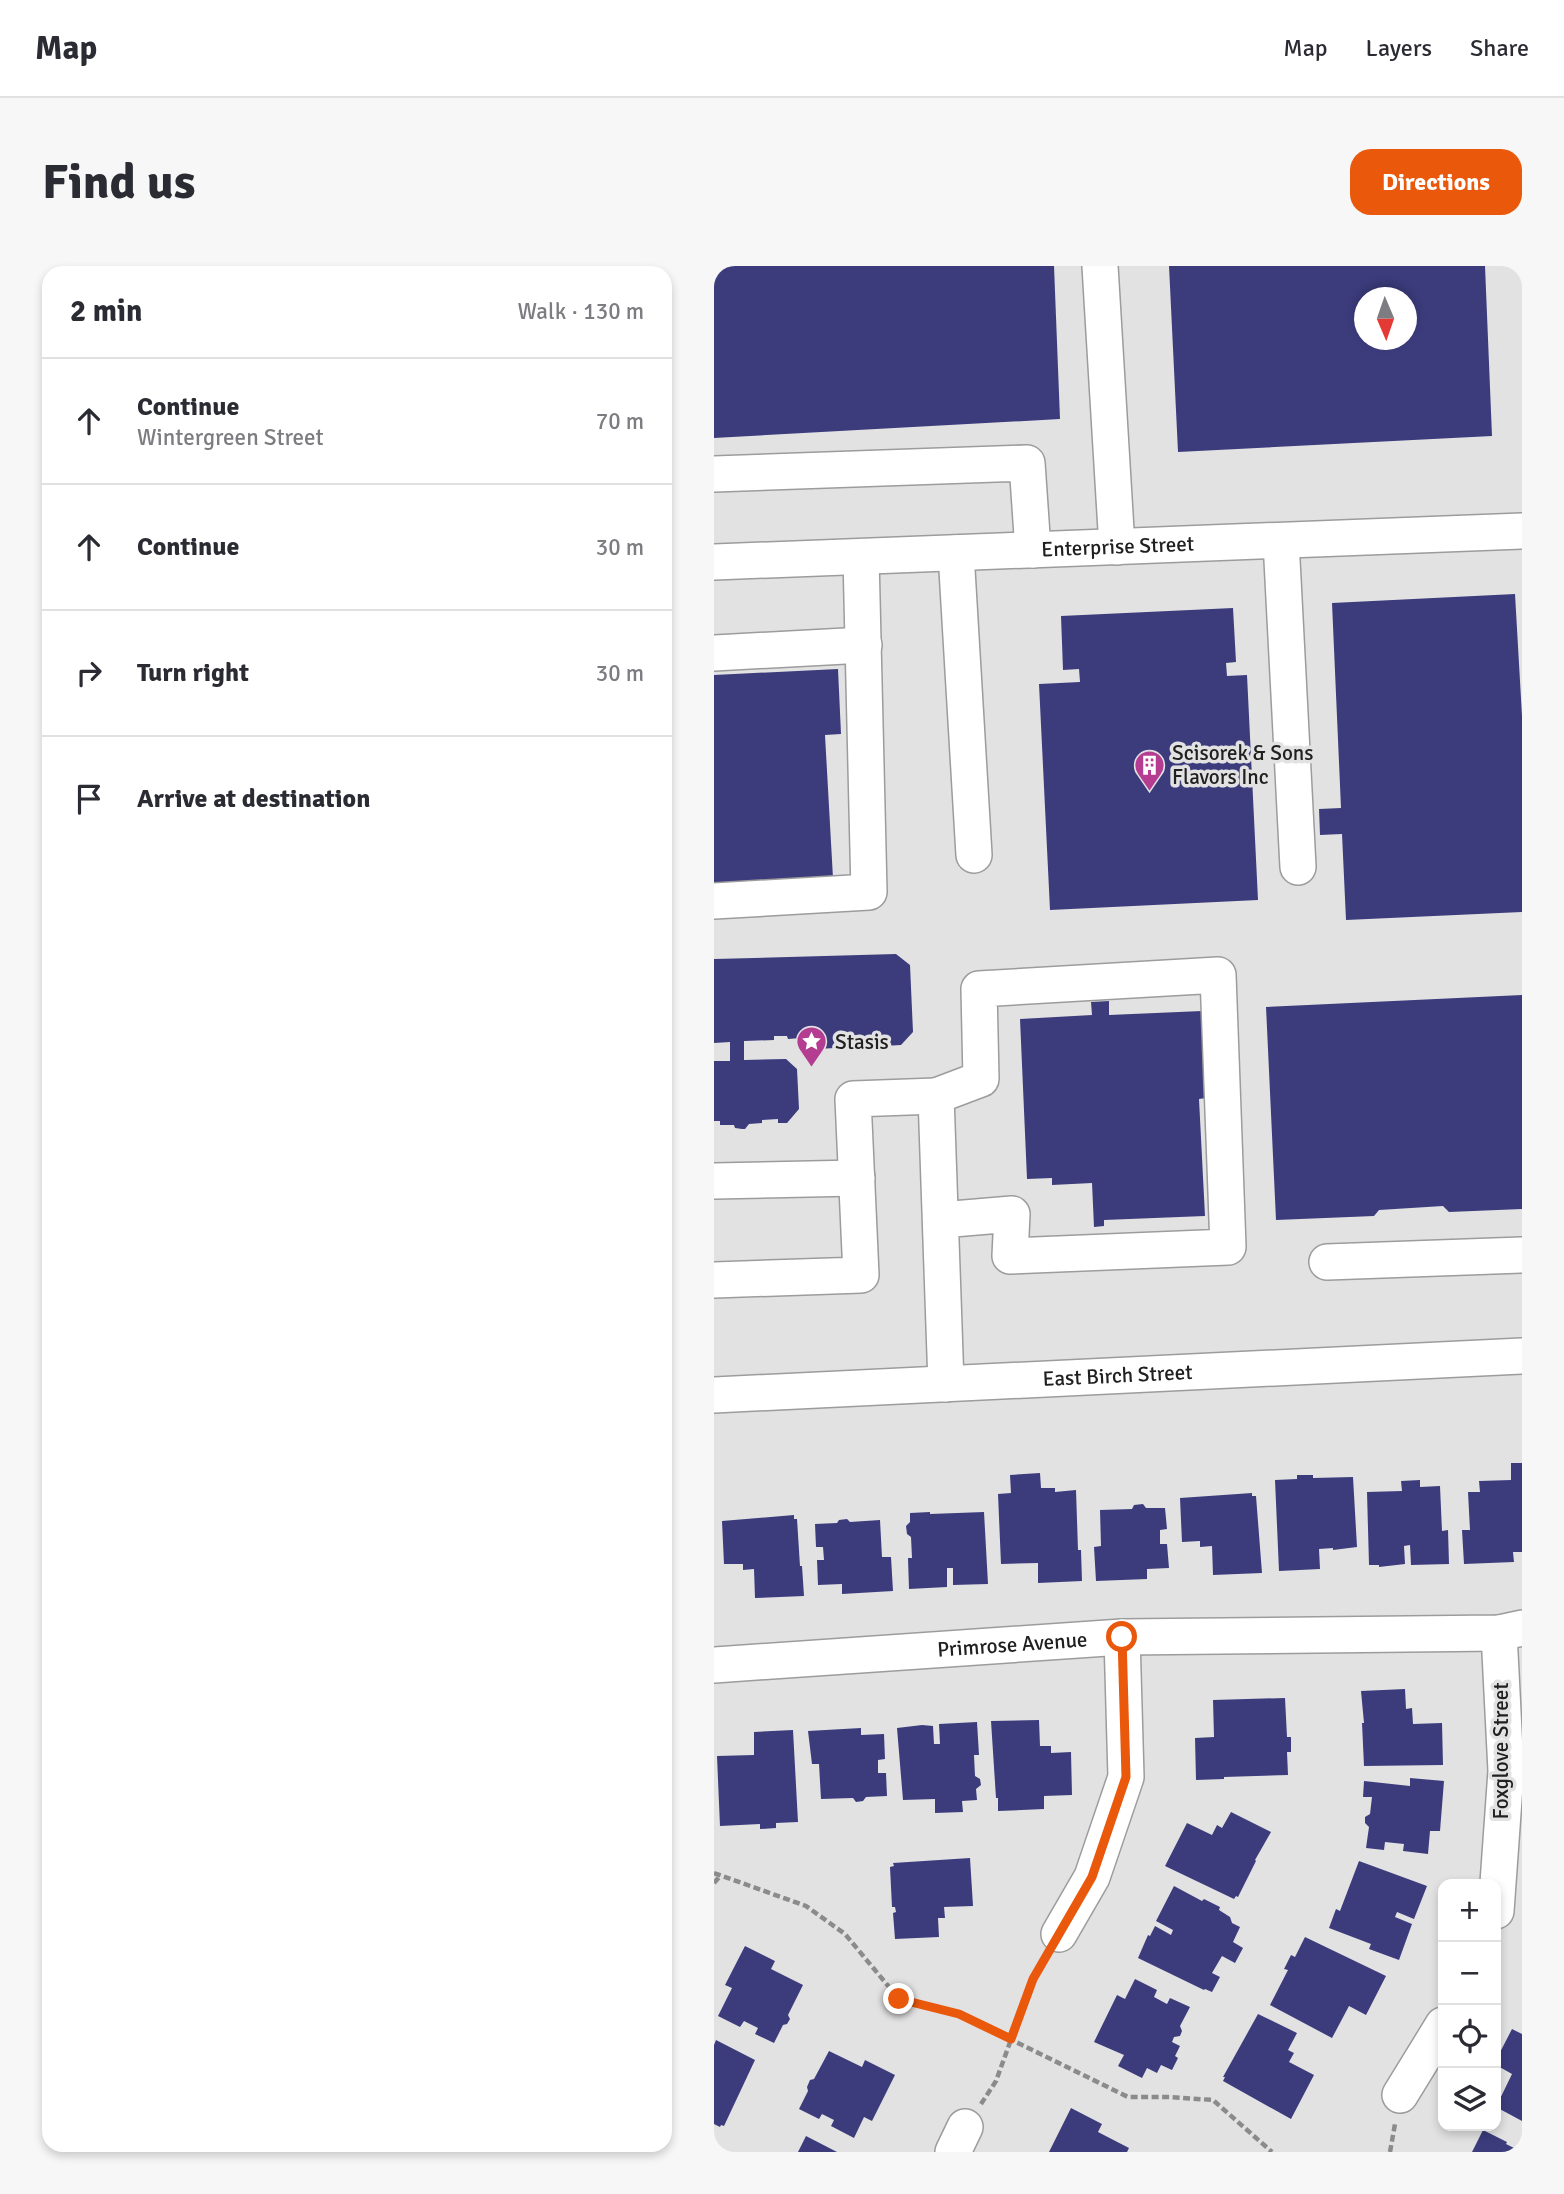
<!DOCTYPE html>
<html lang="en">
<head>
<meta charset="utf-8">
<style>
	:root { --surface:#fff; --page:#f7f7f7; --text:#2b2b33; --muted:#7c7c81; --line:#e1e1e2; --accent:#ea580c }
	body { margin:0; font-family:Signika,sans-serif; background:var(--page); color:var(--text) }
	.controls { position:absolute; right:21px; bottom:21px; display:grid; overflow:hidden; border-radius:14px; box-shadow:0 4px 10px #0003 }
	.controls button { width:63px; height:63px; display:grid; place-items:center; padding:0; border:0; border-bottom:2px solid var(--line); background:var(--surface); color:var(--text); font:35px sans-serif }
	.compass { position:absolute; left:640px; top:21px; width:63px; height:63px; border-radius:50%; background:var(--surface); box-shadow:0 4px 10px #0003; rotate:178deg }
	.stop { position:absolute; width:21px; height:21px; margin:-16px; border:5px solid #ea580c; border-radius:50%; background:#fff }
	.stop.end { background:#ea580c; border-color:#fff; box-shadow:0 2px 7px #0008 }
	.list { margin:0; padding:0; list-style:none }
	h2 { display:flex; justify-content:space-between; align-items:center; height:91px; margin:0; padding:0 28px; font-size:30px }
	h2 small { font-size:23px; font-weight:400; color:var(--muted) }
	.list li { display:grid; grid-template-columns:46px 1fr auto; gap:21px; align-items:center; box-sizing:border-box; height:126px; padding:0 28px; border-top:2px solid var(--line) }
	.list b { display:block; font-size:26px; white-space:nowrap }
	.list p { margin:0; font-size:23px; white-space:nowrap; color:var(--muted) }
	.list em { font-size:23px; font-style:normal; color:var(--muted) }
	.icon { flex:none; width:38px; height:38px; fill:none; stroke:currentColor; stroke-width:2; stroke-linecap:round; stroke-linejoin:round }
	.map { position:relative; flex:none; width:808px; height:1886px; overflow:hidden; border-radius:21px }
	header { display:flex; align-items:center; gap:42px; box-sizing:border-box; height:98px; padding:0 35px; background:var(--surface); border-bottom:2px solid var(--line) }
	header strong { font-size:33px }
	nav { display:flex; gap:38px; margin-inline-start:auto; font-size:24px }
	.intro { display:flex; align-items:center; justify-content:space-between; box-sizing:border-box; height:168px; padding:0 42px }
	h1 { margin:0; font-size:49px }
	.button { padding:18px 32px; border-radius:21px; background:var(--accent); color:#fff; font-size:24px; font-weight:700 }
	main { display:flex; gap:42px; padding:0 42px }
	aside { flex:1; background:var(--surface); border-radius:21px; box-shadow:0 4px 10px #0003 }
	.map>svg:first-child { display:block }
	.building { fill:#3c3c7d; fill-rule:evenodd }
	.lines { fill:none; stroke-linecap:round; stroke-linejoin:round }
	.minor-casing { stroke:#9c9c9d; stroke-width:38 }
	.path { stroke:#8b8b8c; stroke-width:4.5; stroke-dasharray:7 3.5; stroke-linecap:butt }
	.minor { stroke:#fff; stroke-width:35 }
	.route { stroke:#ea580c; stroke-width:9 }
	.labels { text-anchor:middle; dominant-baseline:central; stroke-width:7; stroke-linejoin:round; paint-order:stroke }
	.street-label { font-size:21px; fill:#202021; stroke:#e2e2e3 }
	.poi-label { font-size:21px; fill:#202021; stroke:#e2e2e3; text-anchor:start }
</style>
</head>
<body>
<header>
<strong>Map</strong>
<nav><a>Map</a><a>Layers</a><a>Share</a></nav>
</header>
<div class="intro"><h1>Find us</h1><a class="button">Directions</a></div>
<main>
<aside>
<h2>2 min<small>Walk · 130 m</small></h2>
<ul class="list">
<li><svg class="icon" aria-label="ahead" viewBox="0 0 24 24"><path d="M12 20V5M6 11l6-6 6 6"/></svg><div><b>Continue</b><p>Wintergreen Street</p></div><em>70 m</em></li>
<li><svg class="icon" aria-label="ahead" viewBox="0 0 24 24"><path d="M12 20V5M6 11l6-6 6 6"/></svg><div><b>Continue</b></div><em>30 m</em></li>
<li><svg class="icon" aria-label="right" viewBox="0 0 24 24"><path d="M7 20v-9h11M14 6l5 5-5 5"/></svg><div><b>Turn right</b></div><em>30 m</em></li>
<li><svg class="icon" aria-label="arrive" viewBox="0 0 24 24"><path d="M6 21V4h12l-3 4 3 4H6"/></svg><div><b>Arrive at destination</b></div></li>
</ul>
</aside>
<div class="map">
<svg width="808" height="1886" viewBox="0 0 808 1886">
	<rect width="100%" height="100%" fill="#e2e2e3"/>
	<g class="building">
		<polygon points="0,0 340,0 346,153 0,172"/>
		<path d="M455,0H771L778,170L464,186ZM650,32H692V74H650Z"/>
		<polygon points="801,328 808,450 808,646 632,654 628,568 606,569 605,543 627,542 618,337"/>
		<polygon points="519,342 522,396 512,397 513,410 533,409 544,634 336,644 325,418 366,416 365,403 349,404 347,350"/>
		<polygon points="124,403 127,468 111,469 119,612 0,618 0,409"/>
		<polygon points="182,688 196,699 199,766 187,779 152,781 151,776 137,777 137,781 88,784 87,772 74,773 73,770 60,770 60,774 30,775 30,794 72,793 83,803 85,843 73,857 64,857 64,853 48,854 48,857 35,858 31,863 28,863 21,862 20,859 6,859 6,855 0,855 0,795 16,795 16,776 0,777 0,693"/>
		<polygon points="808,729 808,943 735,946 729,940 665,944 660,950 562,954 552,741"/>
		<polygon points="395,735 395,749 488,745 492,832 485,833 491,950 390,954 390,960 380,961 378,917 338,919 338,912 313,913 306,753 378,749 377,736"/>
		<polygon points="797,1197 808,1197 808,1286 799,1286 800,1296 750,1298 748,1264 756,1264 754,1226 766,1226 765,1215 797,1214"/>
		<polygon points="326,1207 327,1222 341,1222 341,1226 362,1224 364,1284 367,1284 368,1315 324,1317 324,1297 287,1298 284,1228 297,1227 296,1209"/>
		<polygon points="583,1209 599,1209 599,1212 639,1211 643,1281 619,1284 619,1282 605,1283 606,1303 565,1305 561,1214 583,1213"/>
		<polygon points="706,1214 706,1221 726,1220 728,1265 734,1264 735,1298 697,1299 696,1279 690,1280 691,1298 665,1301 665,1299 655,1299 653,1226 688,1225 687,1215"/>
		<polygon points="538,1227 538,1230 542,1230 548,1307 499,1309 498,1280 486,1281 486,1275 468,1276 466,1232"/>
		<polygon points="429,1238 432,1242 451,1242 453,1263 446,1264 446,1278 453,1278 455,1302 433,1303 433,1313 382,1315 380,1281 387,1280 386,1244 418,1243 420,1239"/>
		<polygon points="216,1246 216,1248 270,1246 274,1318 239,1319 239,1302 233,1302 233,1321 195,1323 194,1292 198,1292 197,1271 193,1268 192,1260 196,1256 196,1247"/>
		<polygon points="80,1249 80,1253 83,1253 86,1300 88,1300 90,1330 41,1332 40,1303 29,1304 29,1298 10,1298 8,1255"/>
		<polygon points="133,1253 136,1256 166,1254 168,1291 177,1291 179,1325 128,1328 128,1318 104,1319 103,1294 110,1294 109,1281 102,1281 101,1258 123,1257 125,1254"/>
		<polygon points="691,1423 692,1443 698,1442 699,1458 728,1457 729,1499 650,1500 648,1457 650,1457 647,1425"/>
		<polygon points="571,1432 573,1471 577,1471 577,1486 573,1486 574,1509 510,1511 510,1513 482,1514 481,1472 500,1471 499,1434"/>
		<polygon points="325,1454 326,1480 337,1480 337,1487 357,1486 358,1529 330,1530 330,1543 284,1545 284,1532 282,1532 277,1455"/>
		<polygon points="263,1456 265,1489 260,1489 261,1510 266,1513 267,1519 262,1523 263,1534 248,1535 249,1546 221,1547 221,1533 189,1534 183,1462 208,1459 219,1460 220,1478 226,1478 225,1458"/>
		<polygon points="147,1462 147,1469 170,1468 171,1493 164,1494 164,1507 172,1507 173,1530 152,1531 149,1535 142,1536 139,1532 107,1533 105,1498 98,1498 94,1465"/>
		<polygon points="79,1464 84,1556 62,1557 62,1562 46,1563 46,1558 6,1560 3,1490 40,1489 40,1466"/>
		<polygon points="696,1512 730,1515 726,1565 716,1565 714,1588 689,1585 690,1578 671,1576 670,1584 652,1582 655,1561 651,1557 651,1551 656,1548 658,1531 649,1531 650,1515 696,1520"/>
		<polygon points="517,1546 557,1566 541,1594 542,1595 524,1631 522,1630 520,1633 451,1600 473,1557 498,1569 503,1559 508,1562"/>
		<polygon points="256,1592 259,1640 230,1641 231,1652 224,1652 225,1671 181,1673 179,1647 182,1646 181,1641 178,1641 176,1601 180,1600 179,1597"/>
		<polygon points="645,1595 713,1620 700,1653 683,1646 681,1651 698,1658 685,1694 655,1683 657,1678 615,1662 622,1643 626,1645"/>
		<polygon points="460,1620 488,1635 490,1633 506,1641 505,1644 516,1651 518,1657 526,1661 519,1676 529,1682 521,1697 508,1690 498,1707 506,1711 498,1726 491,1723 490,1724 424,1692 434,1669 436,1670 441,1660 457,1669 459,1664 442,1655"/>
		<polygon points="591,1671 672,1710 652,1749 635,1740 618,1772 556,1739 574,1704 570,1703 577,1689 581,1691"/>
		<polygon points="31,1680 61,1695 57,1703 89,1719 74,1749 76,1753 73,1758 69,1759 60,1777 41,1768 44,1762 30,1755 26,1761 4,1750 18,1722 11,1719"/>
		<polygon points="421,1713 443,1724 440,1731 453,1738 456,1732 476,1741 466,1760 468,1765 466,1770 460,1771 458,1776 466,1780 461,1790 464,1792 458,1804 447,1799 443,1807 433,1802 428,1812 404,1800 410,1789 380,1776 403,1729 411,1733"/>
		<polygon points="544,1748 583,1767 574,1784 580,1787 575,1796 600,1809 577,1853 509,1815 511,1811 509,1811"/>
		<polygon points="798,1763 808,1768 808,1855 782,1841 798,1808 782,1799 782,1794"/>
		<polygon points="2,1774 41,1794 10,1860 7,1859 6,1861 0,1858 0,1779"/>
		<polygon points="115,1785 148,1801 151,1794 181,1809 158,1855 150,1851 140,1872 117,1860 120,1854 108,1848 105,1853 85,1843 94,1825 93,1821 96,1814 100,1813"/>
		<polygon points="357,1842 388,1858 384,1866 415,1882 413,1886 335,1886"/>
		<polygon points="769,1864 793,1876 792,1878 808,1886 758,1886"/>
		<polygon points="92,1870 123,1886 84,1886"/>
	</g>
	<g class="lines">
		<defs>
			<g id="minor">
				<polyline points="386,0 403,281"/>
				<polyline points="0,208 313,197 319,284"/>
				<polyline points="567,275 584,601"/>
				<polyline points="242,287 260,589"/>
				<path id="s1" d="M0,296L808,265"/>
				<polyline points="0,387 150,379"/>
				<polyline points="0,635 155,626 147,291"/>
				<polyline points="0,915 143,912"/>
				<polyline points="227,954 298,948 296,990 514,981 504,709 265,723 267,813 222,830 232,1118"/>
				<polyline points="613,996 808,989"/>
				<polyline points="0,1014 147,1009 139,833 222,830"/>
				<path id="s2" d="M0,1129L808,1090"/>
				<path id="s3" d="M0,1399L408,1371L785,1367L808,1362"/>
				<polyline points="782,1645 792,1505 785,1367"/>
				<polyline points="345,1668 378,1611 412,1511 408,1371"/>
				<polyline points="686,1829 729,1759"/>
				<polyline points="239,1886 251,1861"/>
			</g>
		</defs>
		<use href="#minor" class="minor-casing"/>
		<g class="path">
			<polyline points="0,1607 92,1640 131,1668 185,1733 245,1748 414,1831 456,1831 499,1834 558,1886"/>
			<polyline points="0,1617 7,1609"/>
			<polyline points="267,1838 282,1815 319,1713 330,1693"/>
			<polyline points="676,1886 681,1858"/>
		</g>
		<use href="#minor" class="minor"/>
	</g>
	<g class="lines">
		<polyline class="route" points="185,1733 245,1748 297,1773 319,1713 378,1611 412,1511 408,1371"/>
	</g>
	<defs>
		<symbol id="building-pin" viewBox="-11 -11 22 30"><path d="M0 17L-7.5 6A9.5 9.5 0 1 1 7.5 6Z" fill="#b43c91" stroke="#e2e2e3"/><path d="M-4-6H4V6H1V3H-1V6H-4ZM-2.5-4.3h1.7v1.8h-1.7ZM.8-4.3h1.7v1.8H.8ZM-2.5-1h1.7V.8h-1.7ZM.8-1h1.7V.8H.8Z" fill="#fff"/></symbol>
		<symbol id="sight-pin" viewBox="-11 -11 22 30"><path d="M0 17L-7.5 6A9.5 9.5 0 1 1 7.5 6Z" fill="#b43c91" stroke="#e2e2e3"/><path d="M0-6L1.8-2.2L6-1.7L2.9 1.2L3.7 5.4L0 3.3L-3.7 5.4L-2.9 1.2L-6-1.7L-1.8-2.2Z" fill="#fff"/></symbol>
	</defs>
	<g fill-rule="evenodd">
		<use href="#building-pin" x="418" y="482" width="35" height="47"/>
		<use href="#sight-pin" x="80" y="758" width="35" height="47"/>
	</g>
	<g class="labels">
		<g class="street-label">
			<text stroke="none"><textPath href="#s1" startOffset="404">Enterprise Street</textPath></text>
			<text stroke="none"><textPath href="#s2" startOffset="404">East Birch Street</textPath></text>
			<text stroke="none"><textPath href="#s3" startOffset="299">Primrose Avenue</textPath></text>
			<text transform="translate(787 1485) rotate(-90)">Foxglove Street</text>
		</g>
		<g class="poi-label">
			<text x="458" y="487">Scisorek &amp; Sons<tspan x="458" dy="24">Flavors Inc</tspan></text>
			<text x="121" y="776">Stasis</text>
		</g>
	</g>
</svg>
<div class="controls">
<button>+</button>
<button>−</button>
<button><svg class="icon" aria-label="locate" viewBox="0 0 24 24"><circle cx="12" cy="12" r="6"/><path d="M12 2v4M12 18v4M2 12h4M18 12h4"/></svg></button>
<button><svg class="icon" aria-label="layers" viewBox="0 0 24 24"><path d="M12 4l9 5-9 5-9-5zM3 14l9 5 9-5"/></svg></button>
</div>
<svg class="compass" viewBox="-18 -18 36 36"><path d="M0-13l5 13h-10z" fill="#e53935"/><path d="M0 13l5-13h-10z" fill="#7c7c81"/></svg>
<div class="stop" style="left:408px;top:1371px"></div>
<div class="stop end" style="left:185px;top:1733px"></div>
</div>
</main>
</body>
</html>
